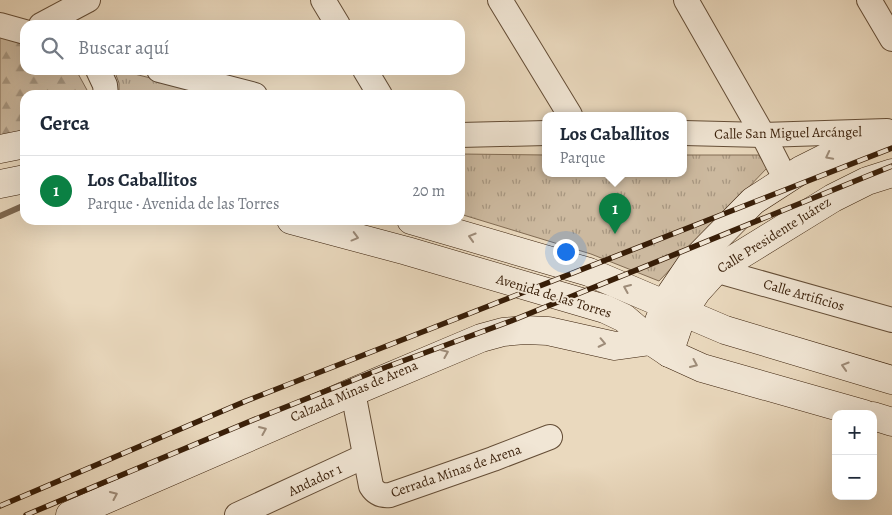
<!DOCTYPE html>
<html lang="es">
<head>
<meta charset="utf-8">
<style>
	:root { --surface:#fff; --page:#f2f2f3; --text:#1f2937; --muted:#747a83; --line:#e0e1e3; --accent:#0b8043 }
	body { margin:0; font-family:Alegreya,serif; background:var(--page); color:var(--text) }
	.controls { position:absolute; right:15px; bottom:15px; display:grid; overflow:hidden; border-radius:10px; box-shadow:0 5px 20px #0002 }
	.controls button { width:45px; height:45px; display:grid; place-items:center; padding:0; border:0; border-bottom:1px solid var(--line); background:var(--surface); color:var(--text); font:25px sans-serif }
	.you { position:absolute; left:565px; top:251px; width:18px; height:18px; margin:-12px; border:4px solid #fff; border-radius:50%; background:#1a73e8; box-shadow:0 0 0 8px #1a73e833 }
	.badge { display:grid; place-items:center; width:32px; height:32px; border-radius:50%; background:var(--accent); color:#fff; font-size:16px; font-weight:700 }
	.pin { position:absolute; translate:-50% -41px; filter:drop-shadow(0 1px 2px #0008) }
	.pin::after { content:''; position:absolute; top:26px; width:18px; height:15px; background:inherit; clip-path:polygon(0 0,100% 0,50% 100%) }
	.popup { position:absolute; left:542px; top:112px; width:145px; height:65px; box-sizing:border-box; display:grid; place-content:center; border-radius:10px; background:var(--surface); filter:drop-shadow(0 1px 4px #0005); font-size:16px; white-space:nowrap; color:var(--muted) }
	.popup b { font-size:19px; color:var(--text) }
	.popup::after { content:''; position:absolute; left:50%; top:100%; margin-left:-10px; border:10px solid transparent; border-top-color:var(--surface) }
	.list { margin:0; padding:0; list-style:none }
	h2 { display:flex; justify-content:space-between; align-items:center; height:65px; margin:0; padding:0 20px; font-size:21px }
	h2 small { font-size:16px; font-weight:400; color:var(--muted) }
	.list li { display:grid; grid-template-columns:32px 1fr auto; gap:15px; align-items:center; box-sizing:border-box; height:70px; padding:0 20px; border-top:1px solid var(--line) }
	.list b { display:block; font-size:19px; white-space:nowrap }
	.list p { margin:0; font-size:16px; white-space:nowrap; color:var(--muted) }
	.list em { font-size:16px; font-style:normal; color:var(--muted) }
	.icon { flex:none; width:28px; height:28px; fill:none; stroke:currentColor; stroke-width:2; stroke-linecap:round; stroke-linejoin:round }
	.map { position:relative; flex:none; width:892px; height:515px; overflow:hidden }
	.search { position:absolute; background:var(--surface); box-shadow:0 5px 20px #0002; left:20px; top:20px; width:445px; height:55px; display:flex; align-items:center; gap:12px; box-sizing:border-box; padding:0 18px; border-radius:15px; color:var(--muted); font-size:19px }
	.panel { position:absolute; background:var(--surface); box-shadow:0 5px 20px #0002; left:20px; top:90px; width:445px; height:135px; border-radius:15px }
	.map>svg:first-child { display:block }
	.grass { fill:url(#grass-tufts); stroke:#826c54 }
	.forest { fill:url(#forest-firs); stroke:#826c54 }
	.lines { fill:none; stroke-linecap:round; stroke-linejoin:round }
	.stream { stroke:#7e6850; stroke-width:6 }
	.street-casing { stroke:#644d36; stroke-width:26 }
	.secondary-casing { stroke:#381e08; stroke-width:29 }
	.street { stroke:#f1e6d5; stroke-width:24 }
	.secondary { stroke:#f1e6d5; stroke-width:28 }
	.rail-casing { stroke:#381e08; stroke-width:5.5 }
	.rail { stroke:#f1e6d5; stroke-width:4; stroke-dasharray:11; stroke-linecap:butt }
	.oneway { stroke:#9e8c79 }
	.labels { text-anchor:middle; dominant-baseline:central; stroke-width:4; stroke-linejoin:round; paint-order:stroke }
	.street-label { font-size:14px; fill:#381e08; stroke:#f1e6d5 }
</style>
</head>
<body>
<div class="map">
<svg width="892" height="515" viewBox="0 0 892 515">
	<defs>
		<pattern id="grass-tufts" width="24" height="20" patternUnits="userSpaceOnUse" patternTransform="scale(1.25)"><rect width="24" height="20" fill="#ccb99f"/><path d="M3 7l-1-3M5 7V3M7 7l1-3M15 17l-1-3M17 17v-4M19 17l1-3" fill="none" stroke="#a79680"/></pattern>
		<pattern id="forest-firs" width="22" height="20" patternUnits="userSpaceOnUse" patternTransform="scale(1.25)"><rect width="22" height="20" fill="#ccb99f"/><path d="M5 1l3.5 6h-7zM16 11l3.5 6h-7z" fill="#a79680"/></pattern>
	</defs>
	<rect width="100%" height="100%" fill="#ead9be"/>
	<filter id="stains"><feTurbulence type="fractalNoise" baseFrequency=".004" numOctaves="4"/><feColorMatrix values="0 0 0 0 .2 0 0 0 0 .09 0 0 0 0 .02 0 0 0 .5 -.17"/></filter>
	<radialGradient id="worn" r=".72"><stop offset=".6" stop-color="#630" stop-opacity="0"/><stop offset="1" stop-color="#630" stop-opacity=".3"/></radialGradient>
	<g class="grass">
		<polygon points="114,70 118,70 220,95 119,95 119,83"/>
		<polygon points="460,154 546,155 546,173 684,173 684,155 759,155 767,168 659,281 591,254 460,214"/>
	</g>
	<polygon class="forest" points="0,34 25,40 25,70 76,70 87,90 84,95 25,95 25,135 0,140"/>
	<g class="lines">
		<polyline class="stream" points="0,216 25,205"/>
		<defs>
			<g id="street">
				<polyline points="323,0 338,25"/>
				<polyline points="500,0 570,115"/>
				<polyline points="686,0 763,135 786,180"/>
				<polyline points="869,0 892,39"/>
				<polyline points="0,25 25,32"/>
				<polyline points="41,25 88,0"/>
				<polyline points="98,70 105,85 106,95"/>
				<polyline points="159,70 255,95"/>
				<polyline points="365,70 380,95"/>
				<polyline points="684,133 763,135 887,131"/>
				<polyline points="460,135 546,133"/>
				<polyline points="704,267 892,320"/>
				<path d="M353,392L371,486C376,494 381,496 390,495L493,459L550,437"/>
				<polyline points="237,515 365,456"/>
			</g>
			<g id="secondary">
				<polyline points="0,149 25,144"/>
				<polyline points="0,184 25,179"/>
				<polyline points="291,220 407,251 605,309 624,318 651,341 669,353 702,368 864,414"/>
				<polyline points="411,220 589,272 725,330 892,380"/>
				<polyline points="659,321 670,295 691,264 753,201 801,170 837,152 892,135"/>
				<polyline points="669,353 683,312 697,291 716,270 833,198 867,181 892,173"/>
				<polyline points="873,416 892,422"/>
				<polyline points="70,515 353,392 481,338 503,332 525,330 548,331 615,346 651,341"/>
			</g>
		</defs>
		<use href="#street" class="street-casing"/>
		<use href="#secondary" class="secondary-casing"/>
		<use href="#street" class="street"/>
		<use href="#secondary" class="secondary"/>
		<defs>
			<g id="rail">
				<polyline points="0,506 246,401 892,148"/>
				<polyline points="26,515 253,420 381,369 511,321 892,166"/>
			</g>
		</defs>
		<use href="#rail" class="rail-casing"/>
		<use href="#rail" class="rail"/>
	</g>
	<defs><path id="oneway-chevron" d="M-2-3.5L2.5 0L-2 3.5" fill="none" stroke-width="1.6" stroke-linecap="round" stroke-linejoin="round" transform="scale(1.25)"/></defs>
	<g class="oneway">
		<use href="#oneway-chevron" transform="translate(829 156) rotate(153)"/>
		<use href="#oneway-chevron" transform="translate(355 237) rotate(15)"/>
		<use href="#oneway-chevron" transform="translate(472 237) rotate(-163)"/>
		<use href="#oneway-chevron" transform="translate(627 288) rotate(-157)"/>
		<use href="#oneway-chevron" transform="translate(602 343) rotate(12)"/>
		<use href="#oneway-chevron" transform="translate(445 353) rotate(-23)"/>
		<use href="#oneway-chevron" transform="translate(694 364) rotate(24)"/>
		<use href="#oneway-chevron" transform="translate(845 366) rotate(-163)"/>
		<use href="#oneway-chevron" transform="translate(263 430) rotate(-23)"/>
		<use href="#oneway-chevron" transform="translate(114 495) rotate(-24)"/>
	</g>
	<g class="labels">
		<g class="street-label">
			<text transform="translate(788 133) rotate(-1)">Calle San Miguel Arcángel</text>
			<text transform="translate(774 235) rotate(-32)">Calle Presidente Juárez</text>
			<text transform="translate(804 295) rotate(16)">Calle Artificios</text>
			<text transform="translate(554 296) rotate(17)">Avenida de las Torres</text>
			<text transform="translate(354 391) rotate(-23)">Calzada Minas de Arena</text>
			<text transform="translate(456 471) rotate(-19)">Cerrada Minas de Arena</text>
			<text transform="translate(315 480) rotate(-25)">Andador 1</text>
		</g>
	</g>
	<rect width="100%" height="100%" filter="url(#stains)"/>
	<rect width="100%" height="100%" fill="url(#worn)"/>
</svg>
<div class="controls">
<button>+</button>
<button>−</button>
</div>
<div class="you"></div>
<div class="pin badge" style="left:615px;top:234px">1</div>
<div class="popup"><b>Los Caballitos</b>Parque</div>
<div class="search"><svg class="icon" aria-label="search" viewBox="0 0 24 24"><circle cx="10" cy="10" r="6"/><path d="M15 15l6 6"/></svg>Buscar aquí</div>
<section class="panel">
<h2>Cerca<small></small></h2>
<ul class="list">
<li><span class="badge">1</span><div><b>Los Caballitos</b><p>Parque · Avenida de las Torres</p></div><em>20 m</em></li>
</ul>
</section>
</div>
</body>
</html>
